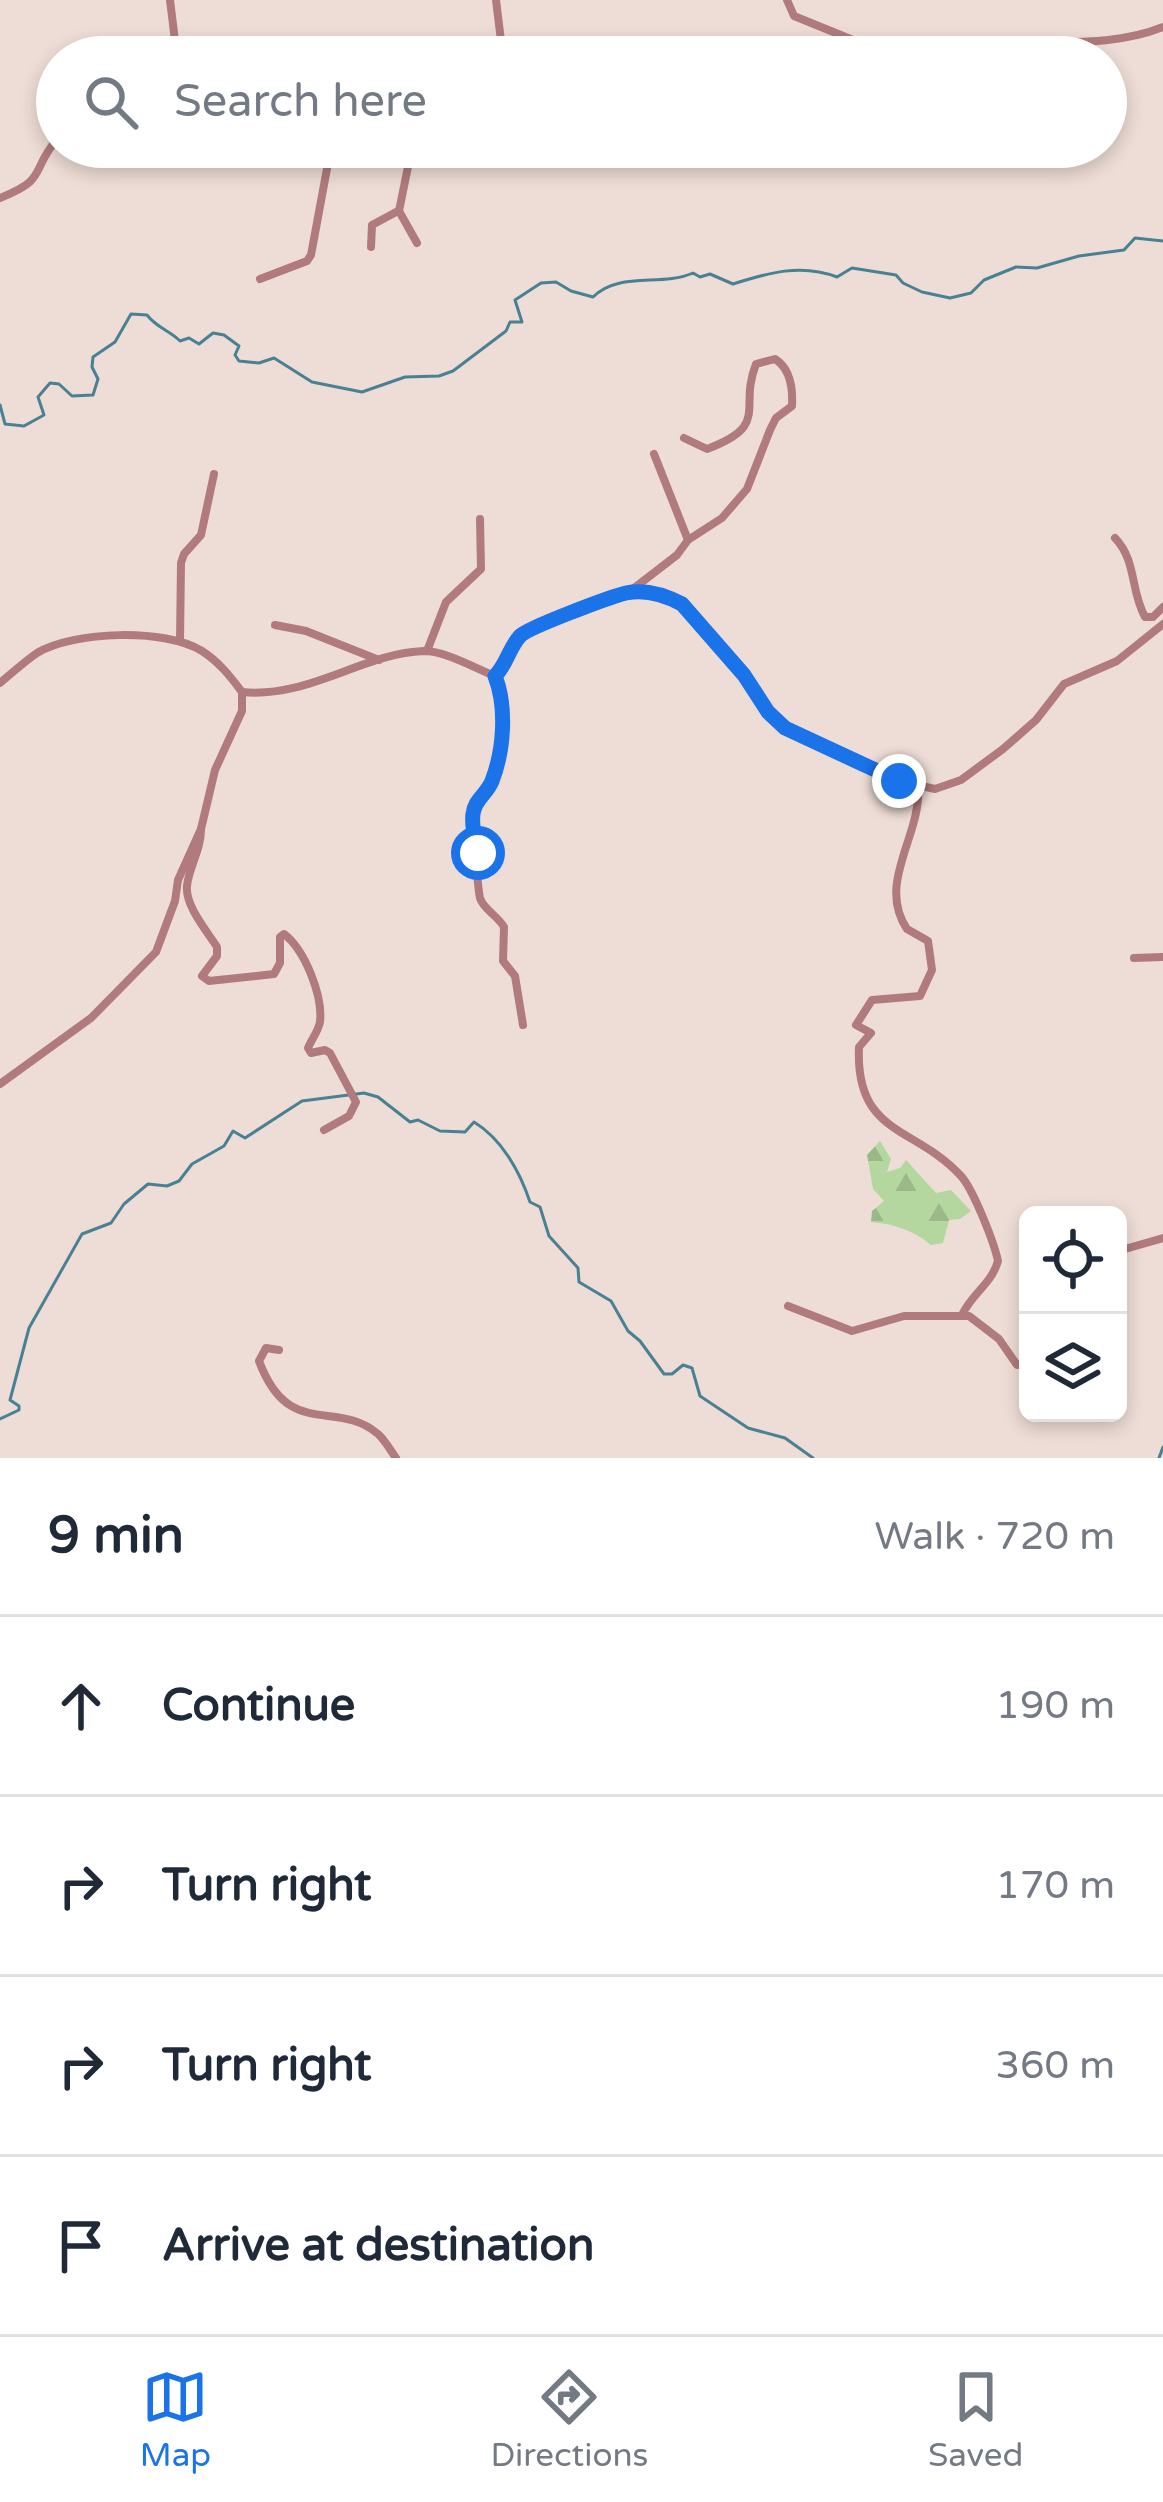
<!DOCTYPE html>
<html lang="en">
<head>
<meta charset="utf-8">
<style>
	:root { --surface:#fff; --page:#f6f6f7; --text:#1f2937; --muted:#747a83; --line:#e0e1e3; --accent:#1a73e8 }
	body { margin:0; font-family:"Varela Round",sans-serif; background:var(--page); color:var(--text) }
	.controls { position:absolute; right:36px; bottom:36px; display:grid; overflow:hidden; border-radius:18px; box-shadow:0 6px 18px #0003 }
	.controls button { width:108px; height:108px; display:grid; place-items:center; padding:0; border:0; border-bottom:3px solid var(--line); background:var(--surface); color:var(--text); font:60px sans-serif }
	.stop { position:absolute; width:36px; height:36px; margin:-27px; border:9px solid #1a73e8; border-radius:50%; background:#fff }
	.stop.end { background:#1a73e8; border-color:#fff; box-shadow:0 3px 12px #0008 }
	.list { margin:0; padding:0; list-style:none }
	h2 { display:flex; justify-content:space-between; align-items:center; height:156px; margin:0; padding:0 48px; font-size:51px }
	h2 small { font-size:39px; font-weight:400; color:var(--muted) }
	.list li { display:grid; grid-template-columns:78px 1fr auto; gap:36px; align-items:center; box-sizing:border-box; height:180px; padding:0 48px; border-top:3px solid var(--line) }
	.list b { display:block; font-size:45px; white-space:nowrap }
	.list em { font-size:39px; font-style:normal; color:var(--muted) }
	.icon { flex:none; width:66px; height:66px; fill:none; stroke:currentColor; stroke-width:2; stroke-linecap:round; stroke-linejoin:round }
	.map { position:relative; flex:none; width:1163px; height:1458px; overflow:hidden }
	.search { position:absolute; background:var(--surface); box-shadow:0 6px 18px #0003; left:36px; right:36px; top:36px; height:132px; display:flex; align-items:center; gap:30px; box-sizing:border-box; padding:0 42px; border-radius:66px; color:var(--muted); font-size:45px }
	.sheet { height:876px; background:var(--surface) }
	nav { display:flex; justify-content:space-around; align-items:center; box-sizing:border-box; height:168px; border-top:3px solid var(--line); background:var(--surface); font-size:33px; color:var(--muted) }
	nav a { display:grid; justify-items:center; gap:6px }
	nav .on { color:var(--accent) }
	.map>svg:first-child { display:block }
	.forest { fill:url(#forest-firs) }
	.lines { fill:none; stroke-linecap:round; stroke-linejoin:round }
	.stream { stroke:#498194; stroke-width:3 }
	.street { stroke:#b17b7d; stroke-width:8 }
	.route { stroke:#1a73e8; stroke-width:15 }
</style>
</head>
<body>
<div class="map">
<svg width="1163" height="1458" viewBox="0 0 1163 1458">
	<defs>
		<pattern id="forest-firs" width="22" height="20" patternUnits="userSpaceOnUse" patternTransform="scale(3)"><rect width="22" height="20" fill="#b3d79f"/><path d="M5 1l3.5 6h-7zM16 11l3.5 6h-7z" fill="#9ab888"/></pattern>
	</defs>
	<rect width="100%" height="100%" fill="#eeddd6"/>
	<path class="forest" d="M880,1141L891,1159L887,1172L900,1168L906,1160L936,1193L951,1190L971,1211L960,1219L949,1220L943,1243L931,1245C913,1230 894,1224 871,1222L872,1211L884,1201L873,1189L867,1155Z"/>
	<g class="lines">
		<g class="stream">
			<path d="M0,405L5,424L24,426L44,415L38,397L50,383L59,384L72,396L93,395L98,379L92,367L93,357L115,342L131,314L147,315C157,328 169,330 180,341L189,338L199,344L213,333L224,335L239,346L235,355L239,361L259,363L274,358L312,382L362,392L405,377L439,376L453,371L506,331L510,322H522L515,300L541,283L556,282L571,291L593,297C619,271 661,287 693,273L700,277L710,274L733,284C768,273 801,263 837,277L852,268L896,275L903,283L922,292L950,298L971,293L984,280L1016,267L1037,268L1079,256L1124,250L1135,238L1163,241"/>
			<path d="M0,1419L19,1410V1406L10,1400L29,1328L82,1234L111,1223L124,1204L148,1184L167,1186L179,1181L192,1164L224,1146L233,1131L245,1138L302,1101L364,1093L378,1097L410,1122L418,1120L440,1131L465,1132L474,1122C502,1139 520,1172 530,1202L540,1207L549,1236L578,1268L579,1282L611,1301L628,1331L640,1341L664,1374H672L683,1365L692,1368L700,1396L748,1428L785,1438L813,1458"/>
			<polyline points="1159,1458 1163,1447"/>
		</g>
		<g class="street">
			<polyline points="170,0 177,57"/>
			<polyline points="496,0 503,57"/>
			<polyline points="787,0 794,16 853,40 855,57"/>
			<polyline points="178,57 218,49 247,57"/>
			<polyline points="779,57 796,52 817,57"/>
			<path d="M938,57C1012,31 1094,55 1163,27"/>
			<polyline points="412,147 399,211 417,243"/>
			<path d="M0,198C49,178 29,173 57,139"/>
			<polyline points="371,247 372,225 398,211"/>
			<polyline points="260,279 307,261 311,255 331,147"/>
			<path d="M684,438L707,449C771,425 738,409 756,364L775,359C791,369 793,388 792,406L776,418L770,430L747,489L722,518L688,540"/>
			<path d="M1115,538C1137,561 1130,590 1145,617H1153L1163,607"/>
			<polyline points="629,592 677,555 688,540 654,454"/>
			<polyline points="275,625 306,631 379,660"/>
			<polyline points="180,641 181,563 184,554 201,535 214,474"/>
			<polyline points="427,651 446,602 481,569 480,519"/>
			<path d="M495,676C505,703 505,762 489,788C484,797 475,800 473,812C472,818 478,890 480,898C483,909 498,916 504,927L503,961L515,976L523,1025"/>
			<path d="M0,683C12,673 24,662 37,653C74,631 165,628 202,651C219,662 230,676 242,692C308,699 363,653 424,651C445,651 475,668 495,676L507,665L518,638L538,623L576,614L629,592L669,597L682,604L744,675L768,713L785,728L899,781L935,789L961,780L1003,749L1036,720L1064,684L1117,661L1163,624"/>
			<path d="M918,787C922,835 876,883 907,929L928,941L932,970L920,996L872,1000L856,1025L871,1033L859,1047C855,1136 916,1126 961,1176C973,1189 994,1242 998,1261C991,1285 972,1293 962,1315"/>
			<path d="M201,829C201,851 189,866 187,886C185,906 207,931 217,947V956L202,976L209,981L274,974L280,963V937L284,934C305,950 323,996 320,1022C318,1032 311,1040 308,1048L311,1053L325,1050L330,1053L356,1102L349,1116L324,1130"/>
			<polyline points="1134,958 1163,957"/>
			<polyline points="0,1084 91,1018 156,952 175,901 178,880 201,829 215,770 242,711 242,692"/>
			<polyline points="1118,1251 1163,1238"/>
			<polyline points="788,1306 852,1331 904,1316 969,1316 999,1339 1017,1365 1028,1363"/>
			<path d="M279,1350L266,1348L259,1361C289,1441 336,1398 378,1434C385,1440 390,1450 396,1458"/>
		</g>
	</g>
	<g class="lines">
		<path class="route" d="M478,853C476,841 471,827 473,814C474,800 487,794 492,781C504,750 507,707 495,676C507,664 509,648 520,636C529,627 610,597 626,593C645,589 665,595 682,604L744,675L768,712L785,728L899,781"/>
	</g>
</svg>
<div class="controls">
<button><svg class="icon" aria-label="locate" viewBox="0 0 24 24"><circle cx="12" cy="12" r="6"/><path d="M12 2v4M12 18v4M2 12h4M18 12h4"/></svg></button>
<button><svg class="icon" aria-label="layers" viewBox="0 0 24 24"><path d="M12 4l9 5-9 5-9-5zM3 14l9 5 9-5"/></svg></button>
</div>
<div class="stop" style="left:478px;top:853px"></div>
<div class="stop end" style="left:899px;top:781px"></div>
<div class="search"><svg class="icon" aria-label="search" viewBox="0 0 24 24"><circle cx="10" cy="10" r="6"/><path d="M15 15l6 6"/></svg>Search here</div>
</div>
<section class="sheet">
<h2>9 min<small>Walk · 720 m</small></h2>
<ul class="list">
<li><svg class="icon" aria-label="ahead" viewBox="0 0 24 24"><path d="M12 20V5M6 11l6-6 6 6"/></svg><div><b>Continue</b></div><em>190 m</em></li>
<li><svg class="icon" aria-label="right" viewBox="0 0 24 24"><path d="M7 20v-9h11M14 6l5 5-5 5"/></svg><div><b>Turn right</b></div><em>170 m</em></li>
<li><svg class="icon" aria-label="right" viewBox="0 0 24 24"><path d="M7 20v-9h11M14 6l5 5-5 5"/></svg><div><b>Turn right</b></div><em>360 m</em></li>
<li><svg class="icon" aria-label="arrive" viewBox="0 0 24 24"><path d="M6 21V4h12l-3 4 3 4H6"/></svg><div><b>Arrive at destination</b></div></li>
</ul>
</section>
<nav>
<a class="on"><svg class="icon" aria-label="map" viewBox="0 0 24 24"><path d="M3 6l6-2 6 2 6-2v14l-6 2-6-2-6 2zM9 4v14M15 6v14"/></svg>Map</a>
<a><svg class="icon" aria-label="directions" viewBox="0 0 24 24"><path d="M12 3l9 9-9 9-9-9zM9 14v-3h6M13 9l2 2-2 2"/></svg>Directions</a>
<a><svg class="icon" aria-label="saved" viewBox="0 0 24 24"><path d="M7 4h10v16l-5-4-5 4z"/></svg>Saved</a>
</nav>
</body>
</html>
